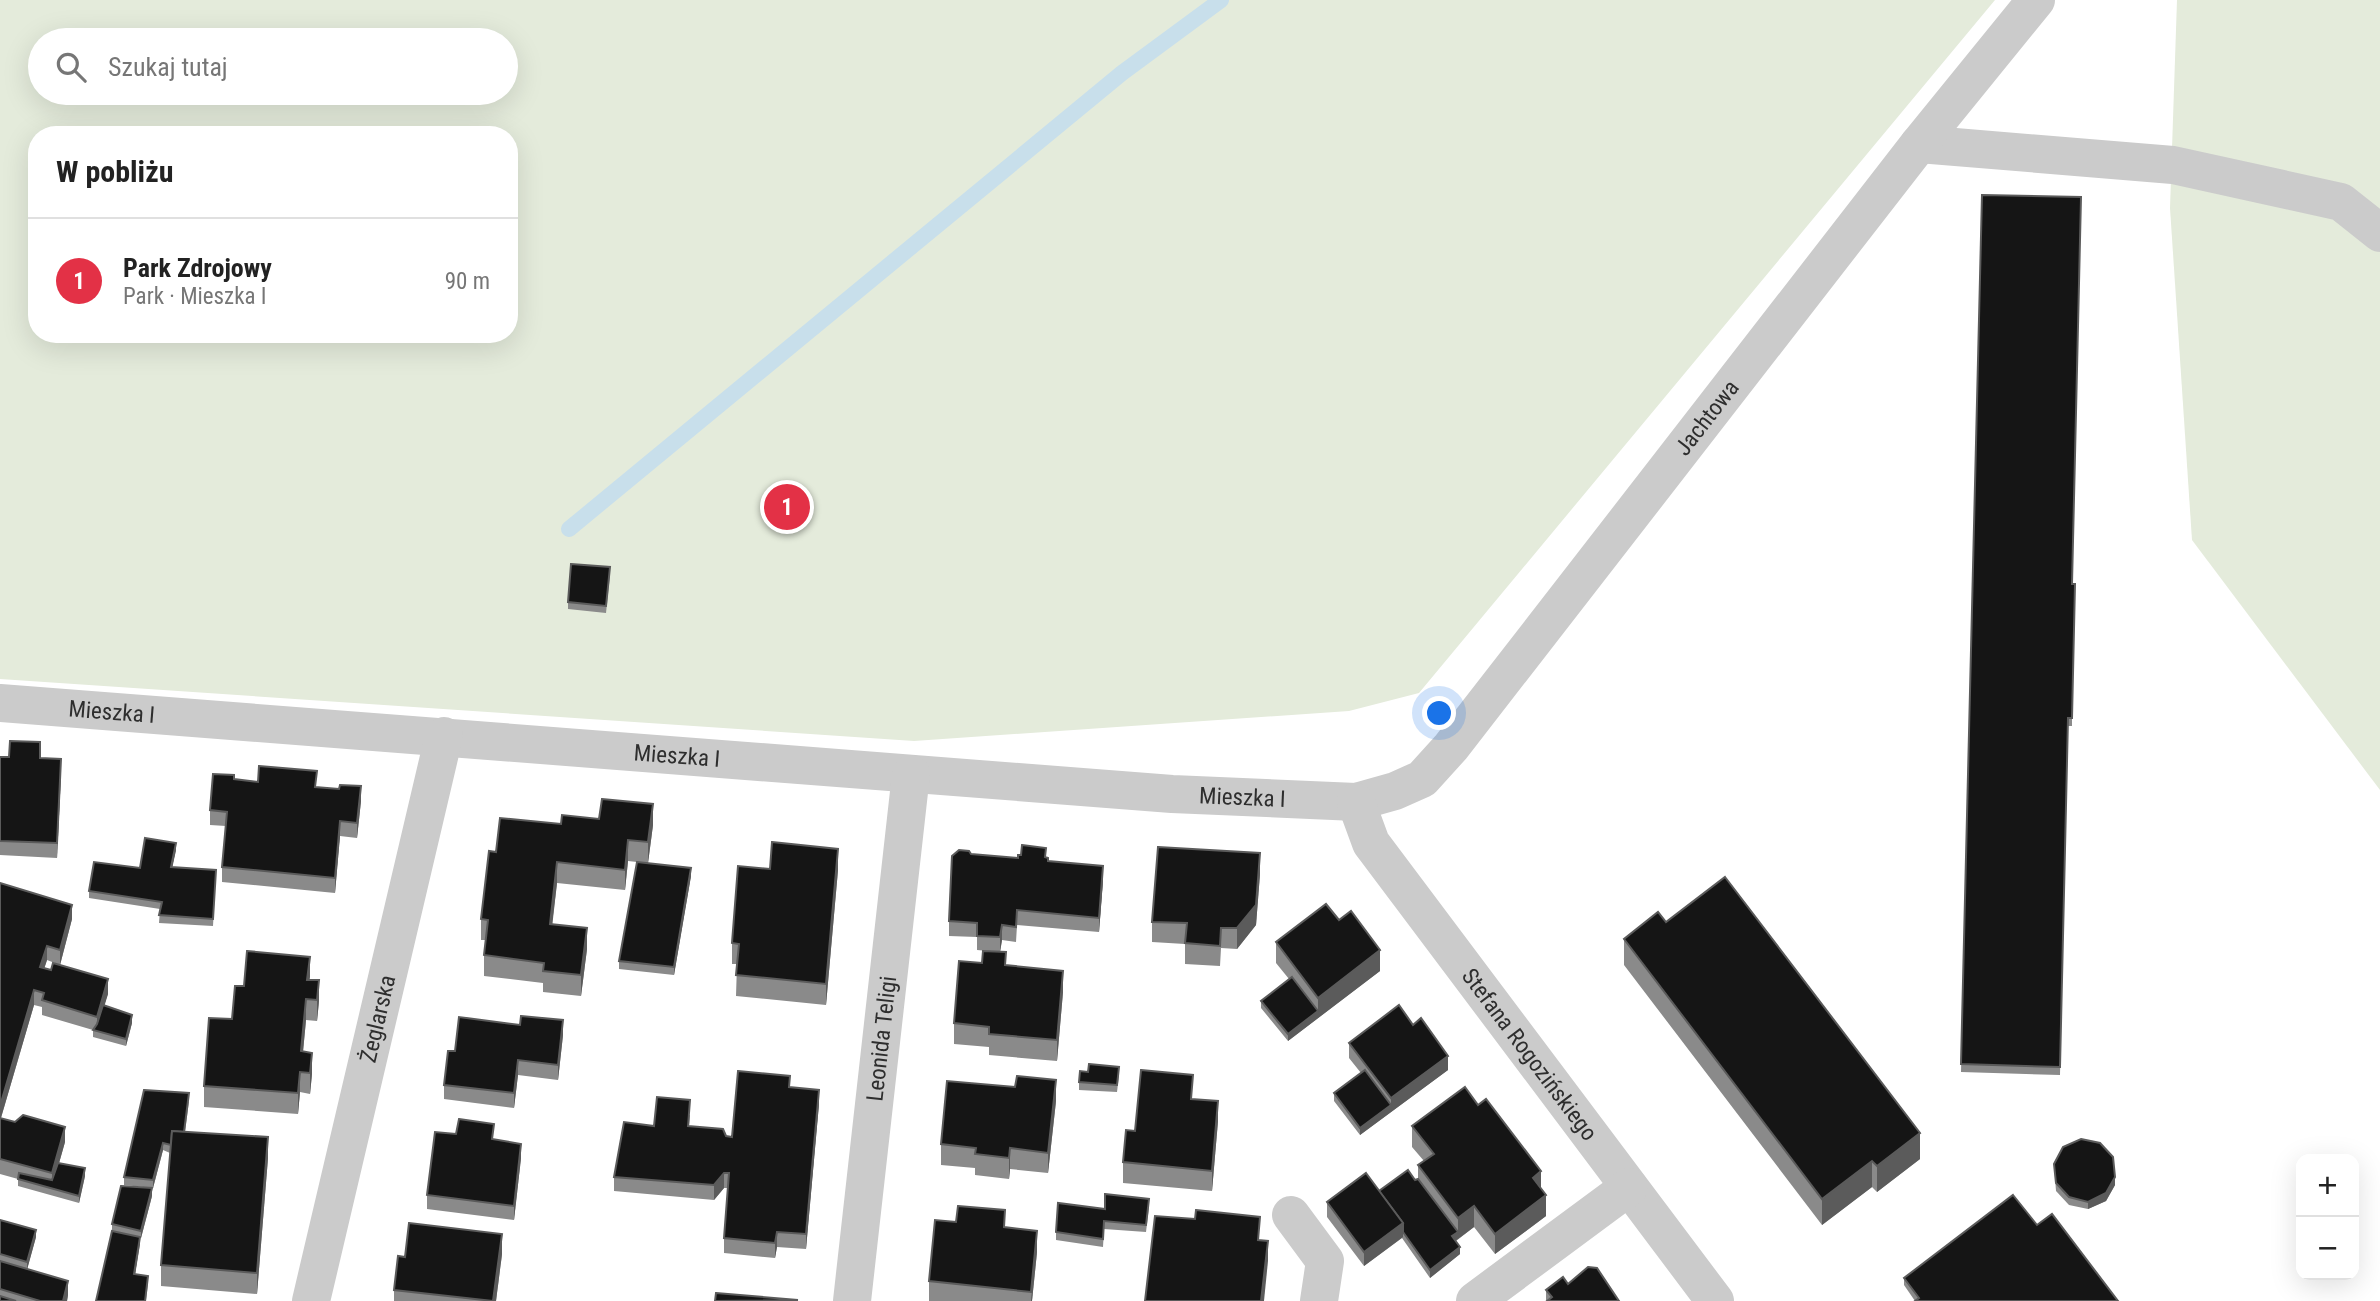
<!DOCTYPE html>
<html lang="pl">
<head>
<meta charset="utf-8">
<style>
	:root { --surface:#fff; --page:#f6f6f6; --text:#222; --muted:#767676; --line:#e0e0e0; --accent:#e33146 }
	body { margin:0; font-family:"Roboto Condensed",sans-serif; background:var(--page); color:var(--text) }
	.controls { position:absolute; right:21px; bottom:21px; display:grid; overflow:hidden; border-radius:14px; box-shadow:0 7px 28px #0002 }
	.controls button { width:63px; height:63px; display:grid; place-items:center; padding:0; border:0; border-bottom:2px solid var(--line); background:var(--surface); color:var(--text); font:35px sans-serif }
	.you { position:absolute; left:1440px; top:714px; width:24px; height:24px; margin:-18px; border:5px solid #fff; border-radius:50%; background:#1a73e8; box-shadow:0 0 0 10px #1a73e833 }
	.badge { display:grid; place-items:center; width:46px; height:46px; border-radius:50%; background:var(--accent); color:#fff; font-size:23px; font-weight:700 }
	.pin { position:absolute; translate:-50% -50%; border:4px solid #fff; box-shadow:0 2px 7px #0006 }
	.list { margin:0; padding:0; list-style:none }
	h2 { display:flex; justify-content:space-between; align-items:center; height:91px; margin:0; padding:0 28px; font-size:30px }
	h2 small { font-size:23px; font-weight:400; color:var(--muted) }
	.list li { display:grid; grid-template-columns:46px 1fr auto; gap:21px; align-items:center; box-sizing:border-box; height:126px; padding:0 28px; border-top:2px solid var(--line) }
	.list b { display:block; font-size:26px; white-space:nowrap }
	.list p { margin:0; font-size:23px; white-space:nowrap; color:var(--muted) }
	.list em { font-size:23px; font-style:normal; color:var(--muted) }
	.icon { flex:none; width:38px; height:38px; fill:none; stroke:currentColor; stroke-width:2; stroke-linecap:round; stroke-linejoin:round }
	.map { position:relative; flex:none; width:2380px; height:1301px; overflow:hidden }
	.search { position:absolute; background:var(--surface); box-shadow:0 7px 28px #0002; left:28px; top:28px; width:490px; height:77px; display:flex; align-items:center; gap:18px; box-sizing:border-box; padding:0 24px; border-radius:38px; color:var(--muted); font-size:26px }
	.panel { position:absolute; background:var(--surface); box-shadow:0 7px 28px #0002; left:28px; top:126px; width:490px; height:217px; border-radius:28px }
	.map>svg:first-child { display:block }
	.green { fill:#e4ebdb; fill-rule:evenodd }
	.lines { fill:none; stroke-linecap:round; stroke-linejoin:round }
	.stream { stroke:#c8dfeb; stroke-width:16 }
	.minor { stroke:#cbcbcb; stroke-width:38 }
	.wall { fill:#8a8a8a }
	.shaded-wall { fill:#5b5b5b }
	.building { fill:#151515; stroke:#5b5b5b; stroke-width:2 }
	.labels { text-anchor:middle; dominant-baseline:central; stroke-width:7; stroke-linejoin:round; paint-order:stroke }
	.street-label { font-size:23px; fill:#2e2e2e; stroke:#fff }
</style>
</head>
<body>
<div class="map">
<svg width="2380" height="1301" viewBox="0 0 2380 1301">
	<rect width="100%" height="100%" fill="#fff"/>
	<g class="green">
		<path d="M0,0H1995L1419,693L1349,711L914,741L0,679ZM40,40H506V93H40ZM37,135H509V334H37Z"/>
		<polygon points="2177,0 2380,0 2380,790 2192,540 2170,208"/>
	</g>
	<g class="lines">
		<polyline class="stream" points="569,529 1122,73 1221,0"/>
		<g class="minor">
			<polyline points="1919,144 2173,165 2341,202 2380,233"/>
			<path id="s1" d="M0,703L1172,794L1356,802L1395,791L1422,779L1451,747L1919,144L2036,0"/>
			<path id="s2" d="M1356,802L1371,843L1715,1301"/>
			<polyline points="1291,1215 1325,1261 1319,1301"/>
			<path id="s3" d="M311,1301L444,736"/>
			<path id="s4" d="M852,1301L911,774"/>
			<polyline points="1475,1301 1629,1187"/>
		</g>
	</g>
	<g class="wall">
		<polygon points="1982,195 2072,584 2072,726 2068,726 2060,1075 1961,1072"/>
		<polygon points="610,575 606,613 568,609 568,602"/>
		<polygon points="0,757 40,758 61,774 57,858 0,855"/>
		<polygon points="234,779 316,787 361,801 357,838 340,836 335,893 222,882 222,867 226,826 210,825 210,810"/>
		<polygon points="561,824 653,825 648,863 691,876 674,975 619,969 619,961 637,862 628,861 625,890 557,883 552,924 587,949 581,996 543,992 543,983 484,976 484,955 486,940 481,940 481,919 496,852"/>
		<polygon points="176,850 172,867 216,870 213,926 159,923 160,909 89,898 89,891 140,868"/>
		<polygon points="971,854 1018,858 1046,857 1048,861 1103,881 1099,932 1017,925 1016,942 1002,940 1000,952 977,950 977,937 949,936 949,921"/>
		<polygon points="770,869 838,870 826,1005 736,996 737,964 732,964 732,943"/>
		<polygon points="1260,874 1256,925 1237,949 1221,948 1220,966 1185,964 1185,944 1152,942 1152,922"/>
		<polygon points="0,883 72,919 60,965 47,960 44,968 108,994 104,1005 132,1023 126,1046 93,1037 93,1030 42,1015 42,1007 34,1005 1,1118 65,1142 59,1163 85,1176 79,1203 18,1186 18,1179 0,1174"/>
		<polygon points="1666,922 1920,1159 1877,1192 1872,1187 1822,1225 1624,965 1624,939"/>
		<polygon points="1276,942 1380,971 1288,1041 1261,1008 1261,1001 1289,979 1276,963"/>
		<polygon points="1006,965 1063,992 1057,1061 989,1055 989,1047 954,1044 954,1023"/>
		<polygon points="310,980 319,1001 317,1021 306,1020 303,1052 312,1074 310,1094 300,1092 298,1114 204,1107 204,1086 232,1019 244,986"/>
		<polygon points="563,1035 558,1080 518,1075 514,1108 444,1099 444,1085 455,1051"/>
		<polygon points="1349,1043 1448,1070 1360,1135 1334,1101 1334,1093 1361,1073 1349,1058"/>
		<polygon points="1119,1075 1117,1092 1079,1090 1079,1082"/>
		<polygon points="790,1087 819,1104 806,1249 777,1247 775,1258 724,1253 724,1238 728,1188 724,1188 714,1200 614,1191 614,1177 654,1126 690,1115 689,1127 732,1137"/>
		<polygon points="189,1101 185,1132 268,1158 257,1294 161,1286 161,1265 170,1153 163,1150 153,1188 124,1185 124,1177"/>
		<polygon points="1056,1101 1048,1173 1010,1169 1009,1179 975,1175 975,1168 941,1165 941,1144"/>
		<polygon points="1218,1121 1212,1191 1123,1183 1123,1162 1135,1131"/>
		<polygon points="1412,1126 1541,1189 1546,1216 1495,1254 1474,1227 1456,1241 1460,1254 1430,1278 1402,1238 1364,1266 1327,1217 1327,1202 1379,1191 1418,1179 1418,1165 1424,1161 1412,1147"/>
		<polygon points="494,1140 521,1158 514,1220 427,1209 427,1195"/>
		<polygon points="2054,1164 2115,1185 2106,1201 2088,1209 2069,1205 2056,1191"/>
		<polygon points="152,1196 141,1238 140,1238 135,1274 148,1283 146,1301 112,1231 112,1224"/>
		<polygon points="1149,1207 1146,1232 1104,1229 1103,1247 1056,1240 1056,1232 1105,1209"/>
		<polygon points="0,1220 36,1237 27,1269 68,1295 67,1301 0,1301"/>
		<polygon points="2037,1225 1915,1301 1904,1285 1904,1278"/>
		<polygon points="1005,1227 1037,1252 1032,1301 929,1301 929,1281"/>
		<polygon points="502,1254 496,1301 394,1301 394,1290 405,1257"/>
		<polygon points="1568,1284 1546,1301 1546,1290"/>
	</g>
	<g class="shaded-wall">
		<polygon points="61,759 61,774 57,858 57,843"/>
		<polygon points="361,786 361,801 357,838 357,823"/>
		<polygon points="653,804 653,825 648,863 648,842"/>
		<polygon points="340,821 340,836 335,893 335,878"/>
		<polygon points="628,840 628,861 625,890 625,870"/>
		<polygon points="176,843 176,850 171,874 171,867"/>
		<polygon points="838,849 838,870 826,1005 826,984"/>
		<polygon points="1260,853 1260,874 1256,925 1237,949 1237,928"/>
		<polygon points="557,862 557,883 550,945 550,924"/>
		<polygon points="1103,866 1103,881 1099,932 1099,918"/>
		<polygon points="691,868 691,876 674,975 674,967"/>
		<polygon points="72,905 72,919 60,965 60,950"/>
		<polygon points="1002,925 1002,940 1000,952 1000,937"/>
		<polygon points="587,928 587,949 581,996 581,975"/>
		<polygon points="47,946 47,960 40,982 40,967"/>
		<polygon points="1380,950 1380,971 1288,1041 1288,1034 1318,1011 1318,998"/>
		<polygon points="310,957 310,977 307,1000 307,980"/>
		<polygon points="1063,971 1063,992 1057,1061 1057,1040"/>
		<polygon points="108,979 108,994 97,1031 97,1017"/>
		<polygon points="319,980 319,1001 317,1021 317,1000"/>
		<polygon points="34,990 34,1005 0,1121 0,1106"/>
		<polygon points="306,999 306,1020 301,1072 301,1051"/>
		<polygon points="132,1015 132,1023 126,1046 126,1039"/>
		<polygon points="563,1020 563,1035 558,1080 558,1065"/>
		<polygon points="312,1053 312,1074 310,1094 310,1073"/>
		<polygon points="1448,1056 1448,1070 1360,1135 1360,1128 1391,1105 1391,1098"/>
		<polygon points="518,1060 518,1075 514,1108 514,1093"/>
		<polygon points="300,1072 300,1092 298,1114 298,1093"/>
		<polygon points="1056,1080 1056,1101 1048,1173 1048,1153"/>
		<polygon points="819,1090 819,1104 806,1249 806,1234"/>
		<polygon points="1218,1101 1218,1121 1212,1191 1212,1171"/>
		<polygon points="65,1127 65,1142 52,1188 52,1173"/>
		<polygon points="1920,1133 1920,1159 1877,1192 1877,1166"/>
		<polygon points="268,1137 268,1158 257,1294 257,1273"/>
		<polygon points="163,1143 163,1150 153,1188 153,1180"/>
		<polygon points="521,1144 521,1158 514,1220 514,1206"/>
		<polygon points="1010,1148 1010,1169 1009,1179 1009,1158"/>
		<polygon points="1872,1161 1872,1187 1822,1225 1822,1199"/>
		<polygon points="85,1168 85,1176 79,1203 79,1196"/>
		<polygon points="1541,1171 1541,1192 1533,1178"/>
		<polygon points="724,1173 724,1188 714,1200 714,1185"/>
		<polygon points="2115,1177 2115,1185 2106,1201 2088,1209 2088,1202"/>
		<polygon points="152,1188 152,1196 141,1238 141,1231"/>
		<polygon points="1546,1195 1546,1216 1495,1254 1495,1234"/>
		<polygon points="1474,1206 1474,1227 1458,1239 1458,1218"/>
		<polygon points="1403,1223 1403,1237 1364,1266 1364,1252"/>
		<polygon points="36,1230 36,1237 27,1270 27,1262"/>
		<polygon points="1037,1231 1037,1252 1032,1301 1031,1301"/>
		<polygon points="777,1232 777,1247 775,1258 775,1243"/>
		<polygon points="1458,1232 1458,1239 1452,1243 1452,1236"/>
		<polygon points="502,1234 502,1254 496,1301 493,1301"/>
		<polygon points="140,1237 140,1244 134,1282 134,1274"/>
		<polygon points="1268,1241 1268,1261 1264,1301 1261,1301"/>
		<polygon points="1460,1247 1460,1254 1430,1278 1430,1270"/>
		<polygon points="68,1281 68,1295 67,1301 63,1301"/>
	</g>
	<g class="building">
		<polygon points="1982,195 2081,197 2072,584 2075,584 2072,718 2068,718 2060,1067 1961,1064"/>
		<polygon points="571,564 610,567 606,606 568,602"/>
		<polygon points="10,741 40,742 40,758 61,759 57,843 0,841 0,757 9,757"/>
		<polygon points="259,766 317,771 315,787 339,789 340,785 361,786 357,823 340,821 335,878 222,867 227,812 210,810 213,774 234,775 234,779 258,782"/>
		<polygon points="602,799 653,804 648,842 628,840 625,870 557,862 550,924 587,928 581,975 543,971 544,963 484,955 488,920 481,919 489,851 496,852 500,818 561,824 562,815 599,819"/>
		<polygon points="145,838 176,843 171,867 216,870 213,919 159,915 162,902 89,891 94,862 140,868"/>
		<polygon points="772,842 838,849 826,984 736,975 739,944 732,943 738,866 770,869"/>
		<polygon points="1022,845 1046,848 1045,857 1048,858 1048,861 1103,866 1099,918 1017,910 1016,927 1002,925 1000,937 977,936 977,923 949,921 952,856 959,850 969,851 971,854 1018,858 1018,855 1021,855"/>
		<polygon points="1158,847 1260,853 1256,905 1237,928 1221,928 1220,946 1185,943 1187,923 1152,922"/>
		<polygon points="637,862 691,868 674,967 619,961"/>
		<polygon points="1725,877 1920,1133 1877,1166 1872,1161 1822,1199 1624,939 1658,912 1666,922"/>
		<polygon points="0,883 72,905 60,950 47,946 40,967 51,970 53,963 108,979 97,1017 42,1000 44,993 34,990 0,1106"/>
		<polygon points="1326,904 1339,920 1351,911 1380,950 1318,998 1276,942"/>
		<polygon points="247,951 310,957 307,980 319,980 317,1000 306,999 301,1051 312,1053 310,1073 300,1072 298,1093 204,1086 209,1018 232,1019 235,986 244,986"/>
		<polygon points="983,951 1006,952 1005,965 1063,971 1057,1040 989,1034 989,1027 954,1023 959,961 982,963"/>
		<polygon points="1292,977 1318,1011 1288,1034 1261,1001"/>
		<polygon points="103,1005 132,1015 126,1039 93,1030 97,1024"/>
		<polygon points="1399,1005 1413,1025 1421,1018 1448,1056 1391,1098 1349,1043"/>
		<polygon points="521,1016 563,1020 558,1065 518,1060 514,1093 444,1085 448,1051 455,1051 459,1017 520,1025"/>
		<polygon points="1089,1064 1119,1067 1117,1085 1079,1082 1080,1071 1088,1072"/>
		<polygon points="1141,1070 1193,1075 1191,1099 1218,1101 1212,1171 1123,1162 1126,1130 1135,1131"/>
		<polygon points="1365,1070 1391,1105 1360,1128 1334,1093"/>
		<polygon points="738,1071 790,1076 789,1087 819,1090 806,1234 777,1232 775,1243 724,1238 729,1173 724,1173 714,1185 614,1177 624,1122 654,1126 657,1097 690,1100 688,1126 723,1129 726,1136 732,1137"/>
		<polygon points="1017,1076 1056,1080 1048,1153 1010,1148 1009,1158 975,1154 976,1148 941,1144 947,1081 1015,1087"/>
		<polygon points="1465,1087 1478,1105 1486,1099 1541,1171 1533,1178 1546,1195 1495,1234 1474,1206 1458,1218 1418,1165 1434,1154 1412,1126"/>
		<polygon points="144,1090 189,1093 184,1132 172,1131 171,1145 163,1143 153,1180 124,1177"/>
		<polygon points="23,1115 65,1127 52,1173 0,1159 0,1118 15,1122"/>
		<polygon points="459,1119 494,1124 492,1139 521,1144 514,1206 427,1195 435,1132 456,1134"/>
		<polygon points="172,1131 268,1137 257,1273 161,1265"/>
		<polygon points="2081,1139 2100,1143 2113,1157 2115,1177 2106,1193 2088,1202 2069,1197 2056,1183 2054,1164 2063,1147"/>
		<polygon points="58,1163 85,1168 79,1196 18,1179 19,1173 52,1180"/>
		<polygon points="1408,1170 1415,1180 1418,1179 1458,1232 1452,1236 1460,1247 1430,1270 1403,1232 1403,1223 1379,1191"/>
		<polygon points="1366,1173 1403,1223 1364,1252 1327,1202"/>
		<polygon points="121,1186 152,1188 141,1231 112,1224"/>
		<polygon points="1105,1194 1149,1199 1146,1225 1104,1221 1103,1239 1056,1232 1058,1203 1105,1209"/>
		<polygon points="2013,1195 2037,1225 2052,1214 2118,1301 1915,1301 1919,1298 1904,1278"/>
		<polygon points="958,1206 1005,1210 1004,1227 1037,1231 1031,1292 929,1281 935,1220 956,1222"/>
		<polygon points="1196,1210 1260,1217 1258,1240 1268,1241 1261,1301 1145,1301 1155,1216 1195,1219"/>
		<polygon points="0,1220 36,1230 27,1262 0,1254"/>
		<polygon points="409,1223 502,1234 493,1301 394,1290 398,1256 405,1257"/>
		<polygon points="112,1231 140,1237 134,1274 148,1276 145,1301 96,1301"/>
		<polygon points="0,1261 68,1281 63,1301 40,1301 0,1289"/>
		<polygon points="1588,1267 1597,1268 1619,1301 1547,1301 1552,1297 1546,1290 1563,1277 1568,1284"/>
		<polygon points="716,1293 798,1300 715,1301"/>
		<polygon points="0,1296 16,1301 0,1301"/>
	</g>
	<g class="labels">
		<g class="street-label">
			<text stroke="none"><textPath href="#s1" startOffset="1890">Jachtowa</textPath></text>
			<text stroke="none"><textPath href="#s1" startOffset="112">Mieszka I</textPath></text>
			<text stroke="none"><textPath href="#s1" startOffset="679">Mieszka I</textPath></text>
			<text stroke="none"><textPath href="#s1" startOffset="1246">Mieszka I</textPath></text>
			<text stroke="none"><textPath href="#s3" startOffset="290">Żeglarska</textPath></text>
			<text stroke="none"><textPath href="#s4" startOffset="264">Leonida Teligi</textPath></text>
			<text stroke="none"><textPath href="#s2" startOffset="308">Stefana Rogozińskiego</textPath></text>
		</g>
	</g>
</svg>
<div class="controls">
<button>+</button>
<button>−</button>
</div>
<div class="you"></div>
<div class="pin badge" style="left:787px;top:507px">1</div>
<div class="search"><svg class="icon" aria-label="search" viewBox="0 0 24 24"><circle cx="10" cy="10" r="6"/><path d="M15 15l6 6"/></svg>Szukaj tutaj</div>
<section class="panel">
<h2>W pobliżu<small></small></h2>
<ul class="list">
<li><span class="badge">1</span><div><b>Park Zdrojowy</b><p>Park · Mieszka I</p></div><em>90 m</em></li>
</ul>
</section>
</div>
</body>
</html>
